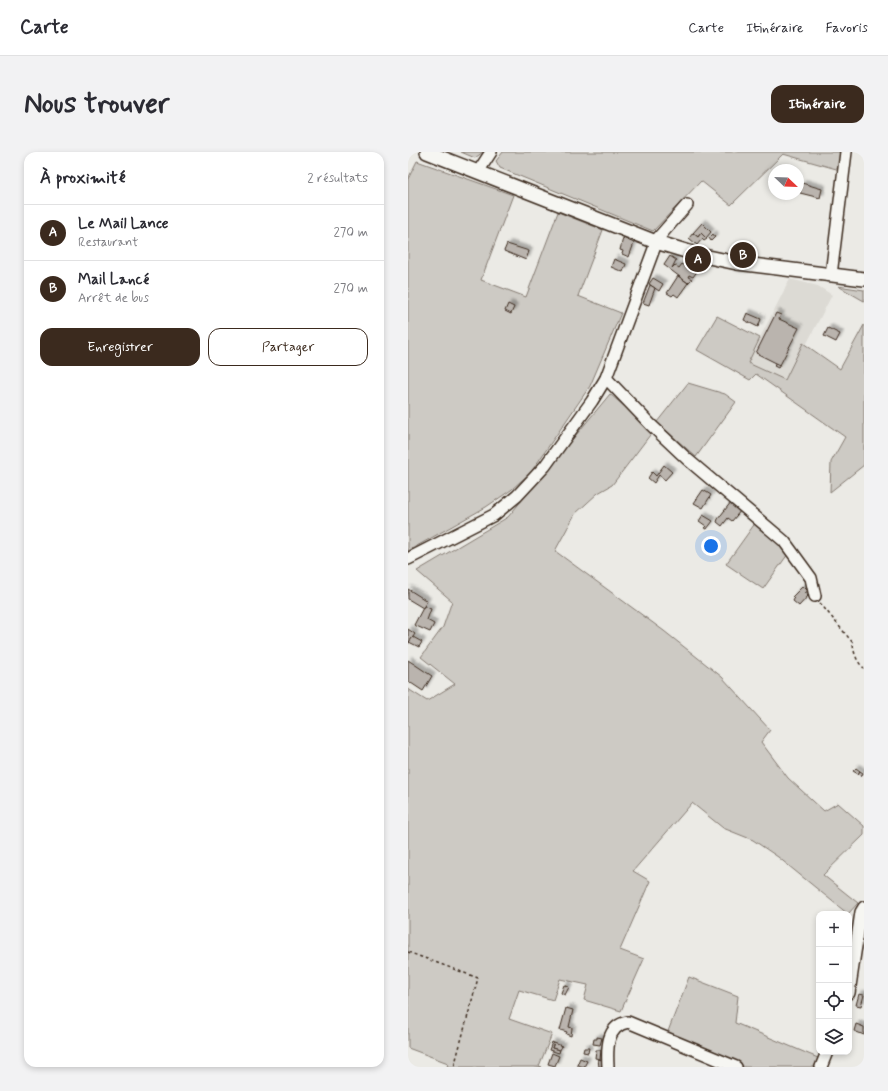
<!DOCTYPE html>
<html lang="fr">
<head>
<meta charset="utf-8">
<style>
	:root { --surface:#fff; --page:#f2f2f3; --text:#2b2b33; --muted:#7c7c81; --line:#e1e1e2; --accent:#3b2a1e }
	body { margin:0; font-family:Mynerve,sans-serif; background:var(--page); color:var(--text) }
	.controls { position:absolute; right:12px; bottom:12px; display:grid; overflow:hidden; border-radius:8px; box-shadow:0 2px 6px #0003 }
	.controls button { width:36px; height:36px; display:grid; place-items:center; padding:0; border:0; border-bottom:1px solid var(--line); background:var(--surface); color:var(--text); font:20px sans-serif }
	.compass { position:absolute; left:360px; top:12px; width:36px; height:36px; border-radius:50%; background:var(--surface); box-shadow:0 2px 6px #0003; rotate:113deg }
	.you { position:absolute; left:303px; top:394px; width:14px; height:14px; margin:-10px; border:3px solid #fff; border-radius:50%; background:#1a73e8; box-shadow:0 0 0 6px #1a73e833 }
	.badge { display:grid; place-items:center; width:26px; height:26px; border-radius:50%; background:var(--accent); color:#fff; font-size:13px; font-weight:700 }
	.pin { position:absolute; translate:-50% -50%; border:2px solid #fff; box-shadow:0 1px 4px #0006 }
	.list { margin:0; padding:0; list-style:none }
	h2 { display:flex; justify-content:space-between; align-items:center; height:52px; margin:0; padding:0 16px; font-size:17px }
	h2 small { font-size:13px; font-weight:400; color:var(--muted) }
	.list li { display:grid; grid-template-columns:26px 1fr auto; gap:12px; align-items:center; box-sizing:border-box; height:56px; padding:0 16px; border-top:1px solid var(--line) }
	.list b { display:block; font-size:15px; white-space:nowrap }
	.list p { margin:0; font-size:13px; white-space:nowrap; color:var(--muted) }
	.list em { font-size:13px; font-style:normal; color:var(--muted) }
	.actions { display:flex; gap:8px; padding:12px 16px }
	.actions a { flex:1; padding:9px 0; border:1px solid var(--accent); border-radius:12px; text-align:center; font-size:14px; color:var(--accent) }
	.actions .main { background:var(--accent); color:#fff }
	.icon { flex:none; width:22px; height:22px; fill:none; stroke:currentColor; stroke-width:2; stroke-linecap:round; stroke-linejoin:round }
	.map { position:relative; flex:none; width:456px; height:915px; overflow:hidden; border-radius:12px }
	header { display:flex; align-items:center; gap:24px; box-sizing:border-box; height:56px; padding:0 20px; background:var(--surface); border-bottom:1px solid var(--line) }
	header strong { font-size:19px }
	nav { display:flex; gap:22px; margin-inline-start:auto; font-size:14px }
	.intro { display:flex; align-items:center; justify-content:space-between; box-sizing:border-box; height:96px; padding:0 24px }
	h1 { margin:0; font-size:28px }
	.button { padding:10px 18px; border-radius:12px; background:var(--accent); color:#fff; font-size:14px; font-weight:700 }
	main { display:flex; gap:24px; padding:0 24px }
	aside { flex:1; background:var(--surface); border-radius:12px; box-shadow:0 2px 6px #0003 }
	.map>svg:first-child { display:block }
	.built { fill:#dcdad4 }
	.green { fill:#cdcac4; stroke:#847a71 }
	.building { fill:#bab4ae; stroke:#3b2a1e; filter:url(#shadow) }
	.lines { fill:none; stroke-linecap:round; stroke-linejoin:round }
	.minor-casing { stroke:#3b2a1e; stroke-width:14 }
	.major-casing { stroke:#3b2a1e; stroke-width:16 }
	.path { stroke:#3b2a1e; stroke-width:1.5; stroke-dasharray:3 3; stroke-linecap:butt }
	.minor { stroke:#f6f6f2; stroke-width:11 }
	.major { stroke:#f6f6f2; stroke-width:13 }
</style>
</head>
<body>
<header>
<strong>Carte</strong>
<nav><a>Carte</a><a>Itinéraire</a><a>Favoris</a></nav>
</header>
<div class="intro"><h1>Nous trouver</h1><a class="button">Itinéraire</a></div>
<main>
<aside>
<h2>À proximité<small>2 résultats</small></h2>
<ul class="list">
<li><span class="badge">A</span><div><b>Le Mail Lance</b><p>Restaurant</p></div><em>270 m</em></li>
<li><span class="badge">B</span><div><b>Mail Lancé</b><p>Arrêt de bus</p></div><em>270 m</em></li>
</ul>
<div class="actions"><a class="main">Enregistrer</a><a>Partager</a></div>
</aside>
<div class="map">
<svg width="456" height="915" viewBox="0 0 456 915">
	<defs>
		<filter id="shadow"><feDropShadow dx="3.5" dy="-3.5" stdDeviation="1" flood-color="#0004"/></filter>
	</defs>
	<rect width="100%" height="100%" fill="#ebeae5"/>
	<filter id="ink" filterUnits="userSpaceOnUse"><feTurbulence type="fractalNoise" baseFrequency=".025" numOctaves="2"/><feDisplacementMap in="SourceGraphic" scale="8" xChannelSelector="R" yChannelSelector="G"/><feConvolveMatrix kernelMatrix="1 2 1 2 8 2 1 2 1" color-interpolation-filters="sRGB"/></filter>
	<g filter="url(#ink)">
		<polygon class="built" points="382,127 410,134 424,143 398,193 395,192 377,228 339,211"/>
		<g class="green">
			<polygon points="53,0 75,0 67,6"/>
			<polygon points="95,0 435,0 432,18 375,2 323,53 293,29 245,79 92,16 88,9"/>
			<polygon points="9,9 105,43 73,128 118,145 150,60 195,78 170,144 213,161 182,234 123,320 103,338 78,355 0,399 0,27"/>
			<polygon points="430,134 456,138 456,149"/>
			<polygon points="309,164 352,186 340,211 377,228 395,191 432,217 456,173 456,313 422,340 423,310 437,285 348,222 342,228 289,198"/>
			<polygon points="280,231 317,242 328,250 288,305 249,270"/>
			<polygon points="202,242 245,279 204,333 190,341 167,362 147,399 256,479 314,525 362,578 353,590 380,626 416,659 430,651 456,674 456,683 415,723 450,751 440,762 370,705 345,688 315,676 284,651 225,719 242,729 212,798 236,807 213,859 176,848 180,833 152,827 145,848 111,838 101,867 144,882 131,914 134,915 39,915 40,911 0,896 0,537 19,549 47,532 13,505 35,475 44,449 9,419 100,365"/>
			<polygon points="348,370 362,382 380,402 355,437 318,412"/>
			<polygon points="281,825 330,844 327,871 410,906 406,915 337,915 259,882"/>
		</g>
		<g class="building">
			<polygon points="394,31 414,37 412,46 392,41"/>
			<polygon points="294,71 303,80 298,86 293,81 290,85 285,81"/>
			<polygon points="285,81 290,85 293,81 299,87 296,89 294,87 289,93 281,86"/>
			<polygon points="305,82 307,85 303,89 301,86"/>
			<polygon points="215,86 226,91 221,105 214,102 215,99 212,98"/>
			<polygon points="99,92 121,99 118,108 96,99"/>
			<polygon points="262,104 268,108 264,116 267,113 271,116 274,112 277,114 280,111 290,118 285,125 281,123 280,125 284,127 280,131 256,113"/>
			<polygon points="206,107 218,112 215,120 203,115"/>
			<polygon points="270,124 280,131 270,145 266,142 264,144 259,141"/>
			<polygon points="245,126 255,132 251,139 241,132"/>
			<polygon points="242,133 247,136 241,153 235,151"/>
			<polygon points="100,152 106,155 103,162 97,159"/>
			<polygon points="339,161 353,167 350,175 336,168"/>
			<polygon points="368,161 373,163 371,167 391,176 372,213 348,201"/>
			<polygon points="420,176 432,182 428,190 416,184"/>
			<polygon points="367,211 372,213 370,216 366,214"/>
			<polygon points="256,313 264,320 257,328 251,323 246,331 240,326 244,320 248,324"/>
			<polygon points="295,338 303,343 295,356 286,351"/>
			<polygon points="323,350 333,358 324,369 320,366 314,374 309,370 310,367"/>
			<polygon points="295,363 305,369 299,377 296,376 298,374 291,369"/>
			<polygon points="395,434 400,439 397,441 400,444 391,454 385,449 386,447 384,445"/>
			<polygon points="0,437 19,449 15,456 0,447"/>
			<polygon points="16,454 23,457 19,468 26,472 22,480 6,473"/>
			<polygon points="0,477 7,482 0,492"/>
			<polygon points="5,485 14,490 11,495 1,490"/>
			<polygon points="0,508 24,524 15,539 0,529"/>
			<polygon points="448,616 452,619 450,622 445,619"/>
			<polygon points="452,619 455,621 453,625 450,622"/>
			<polygon points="156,833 161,835 157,843 153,841"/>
			<polygon points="451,842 456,843 453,854 448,853"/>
			<polygon points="158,856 165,858 161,875 164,876 163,884 158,882 159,880 152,878"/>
			<polygon points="448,872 456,875 456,883 446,879"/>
			<polygon points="189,885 194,886 192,893 185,892 186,887 189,887"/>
			<polygon points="144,890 146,891 144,896 152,898 151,901 141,898"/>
			<polygon points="146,891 154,894 152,898 144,896"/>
			<polygon points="176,896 181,896 180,901 175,900"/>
			<polygon points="188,898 193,898 192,907 187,906"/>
			<polygon points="144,901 151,904 147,914 140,912"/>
			<polygon points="172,906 179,909 176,915 169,913"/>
			<polygon points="190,907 194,908 195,915 191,915"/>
		</g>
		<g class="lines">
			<defs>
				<g id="minor">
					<polyline points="70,20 83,0"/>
					<polyline points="423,123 438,0"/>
					<polyline points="198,226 243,273 279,307 376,389 403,426 407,444"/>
					<polyline points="0,407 86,363 109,344 137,314 184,249 198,226 250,86 279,53"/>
					<polyline points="441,841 453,760 456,755"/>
					<path d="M200,915C199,897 198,874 220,870L328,915"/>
					<polyline points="413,915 419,900"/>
				</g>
				<polyline id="major" points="19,0 248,90 291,103 329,111 456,127"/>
			</defs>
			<use href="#minor" class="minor-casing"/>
			<use href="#major" class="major-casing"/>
			<g class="path">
				<polyline points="332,101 350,103"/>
				<path d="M412,451L445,491C445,499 449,511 456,516"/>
				<polyline points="0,800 70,826 46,915"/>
			</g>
			<use href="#minor" class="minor"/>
			<use href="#major" class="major"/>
		</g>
	</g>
</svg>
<div class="controls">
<button>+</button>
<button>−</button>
<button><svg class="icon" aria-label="locate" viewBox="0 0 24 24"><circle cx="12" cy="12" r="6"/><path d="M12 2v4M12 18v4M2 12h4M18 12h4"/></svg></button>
<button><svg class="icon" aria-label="layers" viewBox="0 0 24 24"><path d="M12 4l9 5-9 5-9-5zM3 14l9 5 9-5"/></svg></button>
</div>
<svg class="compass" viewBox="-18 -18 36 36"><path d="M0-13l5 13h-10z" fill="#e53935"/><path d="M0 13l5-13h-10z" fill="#7c7c81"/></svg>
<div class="you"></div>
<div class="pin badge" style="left:290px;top:107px">A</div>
<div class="pin badge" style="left:335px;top:103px">B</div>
</div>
</main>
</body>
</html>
